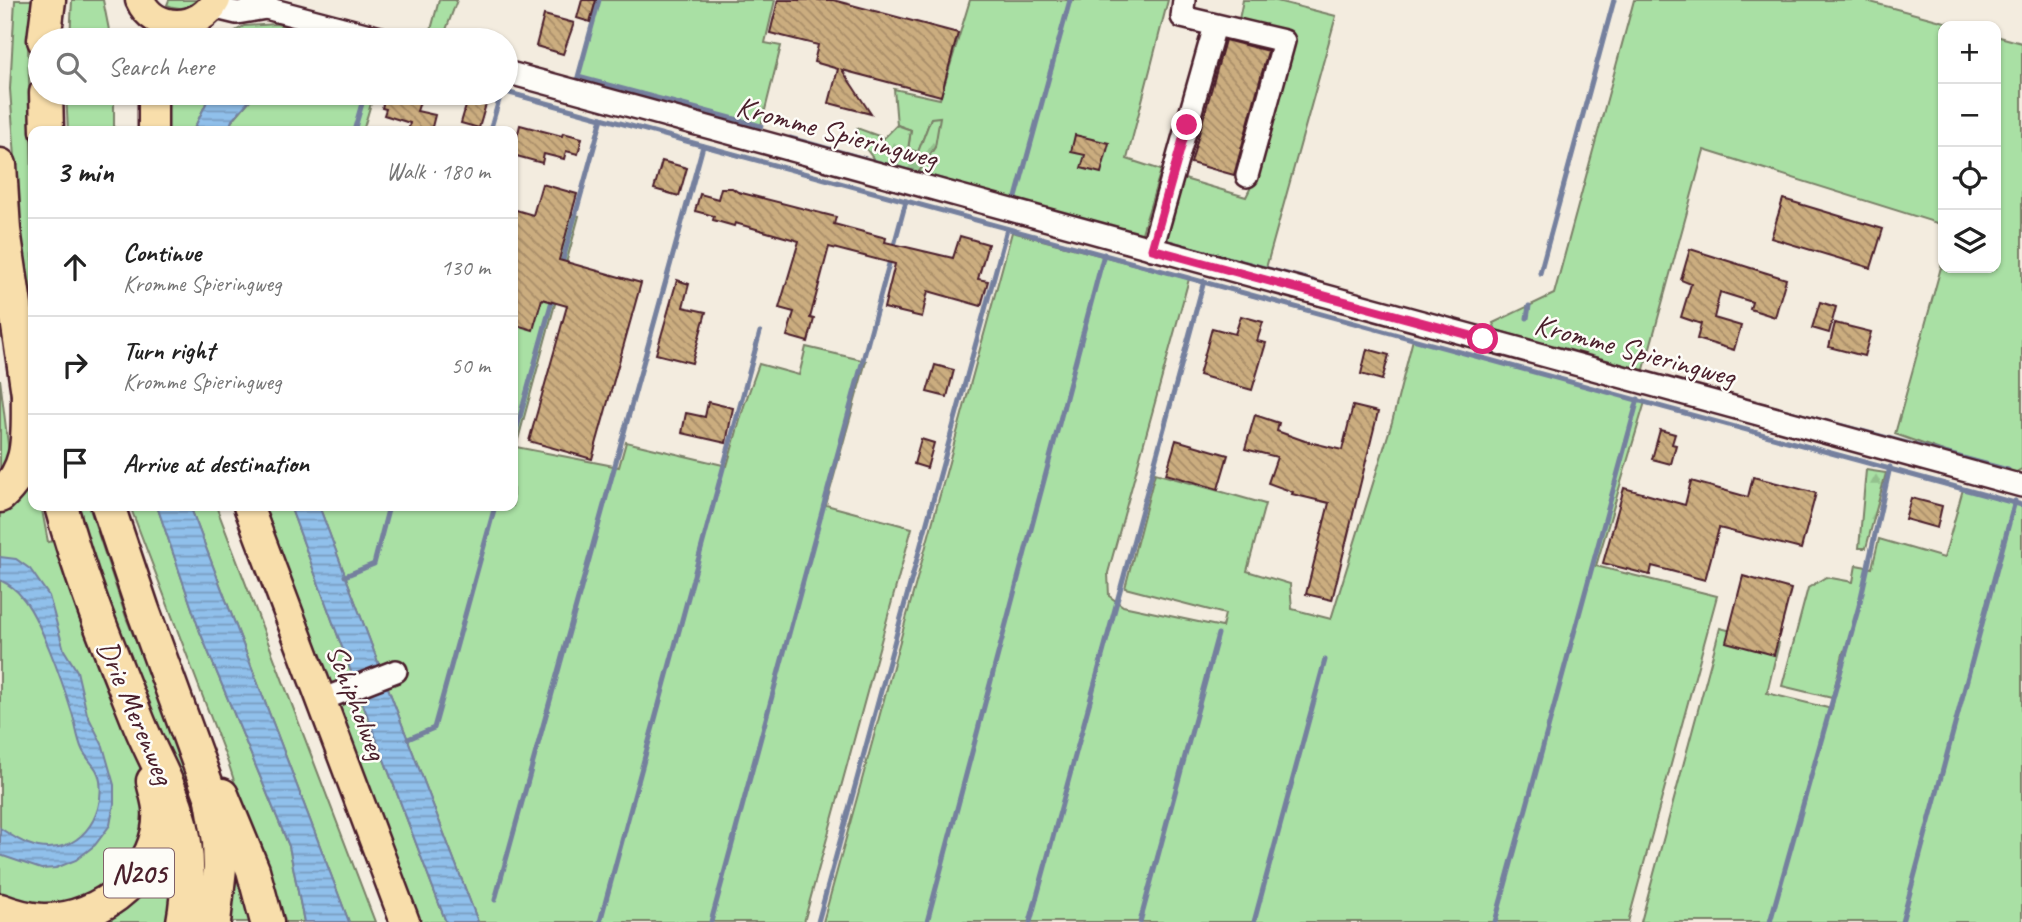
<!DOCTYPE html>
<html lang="en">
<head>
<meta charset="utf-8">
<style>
	:root { --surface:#fff; --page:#f2f2f2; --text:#222; --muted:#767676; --line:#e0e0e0 }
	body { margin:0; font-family:Caveat,sans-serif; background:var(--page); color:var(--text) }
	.controls { position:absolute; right:21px; top:21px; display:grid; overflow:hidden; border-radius:14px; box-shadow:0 2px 5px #0004 }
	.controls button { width:63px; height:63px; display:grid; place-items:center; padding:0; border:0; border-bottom:2px solid var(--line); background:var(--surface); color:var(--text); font:35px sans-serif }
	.stop { position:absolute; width:21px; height:21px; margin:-16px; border:5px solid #db2777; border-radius:50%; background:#fff }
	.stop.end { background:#db2777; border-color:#fff; box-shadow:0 2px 7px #0008 }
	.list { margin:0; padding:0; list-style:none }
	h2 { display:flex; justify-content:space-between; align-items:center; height:91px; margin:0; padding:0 28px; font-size:30px }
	h2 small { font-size:23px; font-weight:400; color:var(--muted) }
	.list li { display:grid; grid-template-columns:46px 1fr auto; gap:21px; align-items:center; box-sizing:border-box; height:98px; padding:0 28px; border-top:2px solid var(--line) }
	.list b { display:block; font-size:26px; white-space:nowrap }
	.list p { margin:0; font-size:23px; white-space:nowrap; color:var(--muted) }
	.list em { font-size:23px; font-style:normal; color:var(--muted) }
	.icon { flex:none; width:38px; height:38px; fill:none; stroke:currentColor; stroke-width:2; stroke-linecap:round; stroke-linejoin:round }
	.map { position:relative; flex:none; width:2022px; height:922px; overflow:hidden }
	.search { position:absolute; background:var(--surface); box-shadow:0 2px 5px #0004; left:28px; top:28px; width:490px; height:77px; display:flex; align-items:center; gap:18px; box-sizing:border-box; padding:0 24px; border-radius:38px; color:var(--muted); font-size:26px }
	.panel { position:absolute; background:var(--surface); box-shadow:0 2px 5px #0004; left:28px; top:126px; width:490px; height:385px; border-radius:14px }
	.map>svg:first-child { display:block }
	.green { fill:#a9e0a4; stroke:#7a8068; stroke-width:2 }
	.forest { fill:url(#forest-firs); stroke:#7a8068; stroke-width:2 }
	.water { fill:url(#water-rules); stroke:#74809e; stroke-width:2 }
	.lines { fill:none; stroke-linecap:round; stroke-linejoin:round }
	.stream { stroke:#74809e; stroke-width:5 }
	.building { fill:url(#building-back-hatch); stroke:#4a1f2b; stroke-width:2 }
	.minor-casing { stroke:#4a1f2b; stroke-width:26 }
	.major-casing { stroke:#4a1f2b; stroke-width:33 }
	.highway-casing { stroke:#4a1f2b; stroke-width:37 }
	.minor { stroke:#fdfcf7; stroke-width:21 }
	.major { stroke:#f8deab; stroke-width:28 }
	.highway { stroke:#f8deab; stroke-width:32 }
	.route { stroke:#db2777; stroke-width:9 }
	.labels { text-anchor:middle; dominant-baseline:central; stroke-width:5; stroke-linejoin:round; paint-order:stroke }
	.shield { fill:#fdfcf7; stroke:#806168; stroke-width:2 }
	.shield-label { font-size:28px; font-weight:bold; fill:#4a1f2b }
	.street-label { font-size:30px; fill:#4a1f2b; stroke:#fdfcf7 }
</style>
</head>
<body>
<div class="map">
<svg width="2022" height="922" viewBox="0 0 2022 922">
	<defs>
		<pattern id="forest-firs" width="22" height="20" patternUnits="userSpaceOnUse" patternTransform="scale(1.75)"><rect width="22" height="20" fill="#a9e0a4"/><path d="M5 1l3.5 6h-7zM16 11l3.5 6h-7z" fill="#93c08d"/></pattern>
		<pattern id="water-rules" width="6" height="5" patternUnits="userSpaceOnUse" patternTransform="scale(1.75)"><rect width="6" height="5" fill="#90c0eb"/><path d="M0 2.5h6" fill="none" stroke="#789bbf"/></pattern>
		<pattern id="building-back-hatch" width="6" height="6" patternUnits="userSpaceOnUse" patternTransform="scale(1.75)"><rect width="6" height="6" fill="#cbad7f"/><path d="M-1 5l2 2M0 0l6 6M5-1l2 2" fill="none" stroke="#a78c68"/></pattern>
	</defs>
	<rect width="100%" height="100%" fill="#f3ecdf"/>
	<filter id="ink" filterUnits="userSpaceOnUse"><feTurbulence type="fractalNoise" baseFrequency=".0143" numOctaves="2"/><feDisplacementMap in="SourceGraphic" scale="14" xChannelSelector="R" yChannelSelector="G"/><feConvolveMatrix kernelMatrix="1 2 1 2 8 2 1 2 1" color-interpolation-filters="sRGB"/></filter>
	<g filter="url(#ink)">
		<g class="green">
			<polygon points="15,0 32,0 28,47 33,206 33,323 21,239 10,89"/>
			<polygon points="72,0 103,0 111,40 70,40"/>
			<path d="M169,0H198C190,10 178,10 167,5Z"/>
			<polygon points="599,0 775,0 765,43 781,46 761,126 578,77"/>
			<polygon points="970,0 1168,0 1127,159 1161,170 1141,236 918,173 935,147 931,118 918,152 908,150 911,130 897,125 894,89 940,99"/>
			<polygon points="1243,0 1273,0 1336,16 1266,268 1164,241 1181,178 1246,197 1250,189 1291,38 1238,24"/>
			<polygon points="1634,0 1863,0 1960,26 1943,26 1943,225 1704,150 1643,373 1496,330 1493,323 1554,294"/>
			<polygon points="277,24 318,35 320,40 220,40 244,26"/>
			<polygon points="1996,36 2022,43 2022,469 2011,475 1895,434 1943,260 1943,268 1996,268"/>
			<polygon points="66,93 114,93 114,131 68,131"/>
			<polygon points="168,93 211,93 193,131 164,131"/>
			<polygon points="256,93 374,93 363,131 228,131 232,121"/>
			<polygon points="549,206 579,216 516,447 619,467 626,442 727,466 744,406 759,364 799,375 806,347 866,361 826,505 912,528 804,922 478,922 388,688 380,685 375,674 379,665 319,506 513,506 513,326"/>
			<polygon points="1012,232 1189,279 1108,573 1109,596 1123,606 1222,627 1225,614 1125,588 1155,473 1265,504 1247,571 1290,584 1292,609 1331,619 1392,422 1413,339 1645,402 1596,566 1717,596 1628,922 823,922"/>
			<polygon points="0,379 9,453 0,475"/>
			<polygon points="33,460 33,506 47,506 42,510 48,542 54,541 89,640 94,641 146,777 149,797 139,852 91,899 42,909 0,900 0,506"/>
			<polygon points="1963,489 2022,505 2022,922 1641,922 1720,628 1779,643 1767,693 1832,709 1844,650 1832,698 1782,686 1808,588 1826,577 1853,582 1856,565 1872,568 1879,539 1944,558"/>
			<polygon points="73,506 89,506 127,620 190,770 208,840 205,917"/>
			<polygon points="130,506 157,506 200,632 289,846 304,922 279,922 230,768"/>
			<polygon points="190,506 216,506 375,922 349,922"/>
			<polygon points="261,506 290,506 352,674 361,679 366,690 361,699 446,922 419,922"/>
			<polygon points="173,818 174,922 90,922"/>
			<polygon points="230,840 259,922 226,922"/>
		</g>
		<g class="forest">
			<polygon points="439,0 457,0 443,38 429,37"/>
			<polygon points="940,117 935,147 918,173 875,161 856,135 857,128 884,138 897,125 911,130 908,149 918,152 931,118"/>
			<polygon points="1866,470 1886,473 1866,548 1859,548"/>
		</g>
		<g class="water">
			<polygon points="211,93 256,93 232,120 228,131 193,131"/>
			<polygon points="157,506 190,506 349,922 304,922 289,846 200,632"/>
			<polygon points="290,506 319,506 379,665 375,674 380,685 388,688 478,922 446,922 361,699 366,690 361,679 352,674"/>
			<path d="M0,557L16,559L30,569L49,596L64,650L77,671L87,714L103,746L114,785V804L110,825L95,845L76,860L56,868L41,869L0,855V828C12,836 24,844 38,847C78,855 105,818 100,781C98,766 87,761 82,749C77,738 76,725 72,713C63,684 40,617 21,596C16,589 8,584 0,580Z"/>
		</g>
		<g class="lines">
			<g class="stream">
				<polyline points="599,0 578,77 761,126"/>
				<polyline points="506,92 2022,505"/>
				<polyline points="354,131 365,93"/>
				<polyline points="490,131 501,93"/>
				<polyline points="790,138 944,181"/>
				<polyline points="1020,202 1015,201 1070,0"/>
				<polyline points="1164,241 1313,281"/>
				<polyline points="561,267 602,118"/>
				<polyline points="1540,273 1614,0"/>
				<polyline points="1527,318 1529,306"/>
				<polyline points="1764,405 2008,470"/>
				<polyline points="513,442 553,297"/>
				<polyline points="345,576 374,564 389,506"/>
				<polyline points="408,739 434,728 495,506"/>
				<polyline points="495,900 703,146"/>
				<polyline points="600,922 760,332"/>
				<polyline points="711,922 906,201"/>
				<polyline points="818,922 1007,229"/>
				<polyline points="927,922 1104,254"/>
				<polyline points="1030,922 1204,281"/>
				<polyline points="1140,922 1218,634"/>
				<polyline points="1254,922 1325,660"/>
				<polyline points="1495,922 1638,399"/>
				<polyline points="1770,922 1859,606 1890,467"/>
				<polyline points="1902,922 2015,501"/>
			</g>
		</g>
		<g class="building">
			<polygon points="582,0 596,0 590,22 577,18"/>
			<polygon points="778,0 833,0 958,33 941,96 842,70 871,114 829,103 838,69 814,62 818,45 770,33"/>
			<polygon points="544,15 574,23 563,54 536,46"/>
			<polygon points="1225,40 1268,51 1234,175 1191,163"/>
			<polygon points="386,93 416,93 415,97 421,99 417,111 435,115 431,131 408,131 410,123 384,115 386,109 382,108"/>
			<polygon points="468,99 486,104 479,128 461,123"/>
			<polygon points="520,125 562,136 563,133 582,138 578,154 566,151 564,159 544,154 542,163 513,155"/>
			<polygon points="1075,135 1109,143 1101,173 1081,168 1085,155 1071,152"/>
			<polygon points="662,161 687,168 679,196 654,189"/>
			<polygon points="542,184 577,194 559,260 641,283 592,459 529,441 567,306 542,299 533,330 513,324 513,209 533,215"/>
			<polygon points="721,188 732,188 738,192 836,217 834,224 886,238 885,242 953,258 960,236 988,244 978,279 988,281 981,306 928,291 922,317 884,308 895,264 829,247 810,318 814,319 808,342 787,336 794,312 779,308 799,241 735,223 734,226 713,220 714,216 695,211 700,194 718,199"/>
			<polygon points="1783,199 1883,229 1871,268 1771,238"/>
			<polygon points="1690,249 1786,279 1775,317 1750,309 1752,302 1720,292 1714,318 1741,326 1734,350 1697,339 1701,324 1681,317 1691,284 1681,280"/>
			<polygon points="677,280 689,284 683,307 706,312 692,363 656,354"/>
			<polygon points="1820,302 1836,307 1829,333 1812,328"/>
			<polygon points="1241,316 1263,322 1257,341 1266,343 1252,390 1199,375 1212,328 1235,334"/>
			<polygon points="1835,323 1871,332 1864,356 1829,347"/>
			<polygon points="1367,349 1389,355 1382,380 1361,374"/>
			<polygon points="935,365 954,370 947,397 927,392"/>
			<polygon points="708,402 733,408 726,443 682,433 686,413 705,417"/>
			<polygon points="1353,406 1378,412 1332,600 1306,594 1329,503 1292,494 1293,492 1268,483 1277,457 1245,449 1255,415 1279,423 1277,431 1305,441 1342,450"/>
			<polygon points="1660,430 1675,434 1672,444 1676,445 1671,464 1652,459"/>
			<polygon points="921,439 934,443 927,468 914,464"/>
			<polygon points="1176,440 1228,455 1218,489 1166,474"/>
			<polygon points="1753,477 1816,493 1801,549 1719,528 1705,580 1652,566 1650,575 1603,563 1624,488 1685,505 1691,481 1748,497"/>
			<polygon points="1911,498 1942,506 1937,528 1905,519"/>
			<polygon points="1743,576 1791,589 1774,655 1726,642"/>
		</g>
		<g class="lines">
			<defs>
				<g id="minor">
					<polyline points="254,0 266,8 388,40"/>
					<polyline points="1184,0 1182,17 1284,41 1247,176"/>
					<polyline points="212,7 237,13 266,8"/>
					<polyline points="506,72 2022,486"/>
					<polyline points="1152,249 1215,26"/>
					<polyline points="321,700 396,671"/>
				</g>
				<g id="major">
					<path d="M140,0C154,33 200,31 216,0"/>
					<polyline points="153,93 153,131"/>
					<polyline points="248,506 405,922"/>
				</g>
				<g id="highway">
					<polyline points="44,40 49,0"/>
					<polyline points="46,93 47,131"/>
					<polyline points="0,165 4,230 28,394 33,410"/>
					<path d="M0,496C33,466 27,434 28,394"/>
					<path d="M61,506C80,578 109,648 137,718C148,747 165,775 176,806C189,843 190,883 183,922"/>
					<polyline points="108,506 143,610 212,799 219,841 220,868 214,922"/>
					<polyline points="222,795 253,870 267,922"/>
					<path d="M0,910C13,915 28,919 42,920C102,922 164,869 159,808C158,799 155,790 153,781"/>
				</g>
			</defs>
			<use href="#minor" class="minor-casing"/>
			<use href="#major" class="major-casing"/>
			<use href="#highway" class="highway-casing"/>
			<use href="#minor" class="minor"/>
			<use href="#major" class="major"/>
			<use href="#highway" class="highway"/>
		</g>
	</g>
	<g class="lines" filter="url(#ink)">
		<polyline class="route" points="1187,125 1152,249 1483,339"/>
	</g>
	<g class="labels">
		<rect class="shield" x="104" y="848.5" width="70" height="49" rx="5"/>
		<g class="shield-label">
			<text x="139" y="873">N205</text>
		</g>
		<g class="street-label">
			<text transform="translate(837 132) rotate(15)">Kromme Spieringweg</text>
			<text transform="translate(1635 350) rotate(15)">Kromme Spieringweg</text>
			<text transform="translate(357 702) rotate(69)">Schipholweg</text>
			<text transform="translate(136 712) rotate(67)">Drie Merenweg</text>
		</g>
	</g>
</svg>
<div class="controls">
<button>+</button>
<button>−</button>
<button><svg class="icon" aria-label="locate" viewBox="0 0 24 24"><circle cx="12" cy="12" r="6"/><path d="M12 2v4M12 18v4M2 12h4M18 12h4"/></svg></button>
<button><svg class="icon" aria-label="layers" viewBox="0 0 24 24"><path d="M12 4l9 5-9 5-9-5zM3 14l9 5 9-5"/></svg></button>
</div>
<div class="stop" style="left:1483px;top:339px"></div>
<div class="stop end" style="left:1187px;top:125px"></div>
<div class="search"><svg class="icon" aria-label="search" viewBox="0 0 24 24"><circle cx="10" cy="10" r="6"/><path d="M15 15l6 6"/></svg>Search here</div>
<section class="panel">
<h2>3 min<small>Walk · 180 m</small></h2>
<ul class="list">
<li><svg class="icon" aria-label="ahead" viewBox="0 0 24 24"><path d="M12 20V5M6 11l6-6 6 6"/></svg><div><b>Continue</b><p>Kromme Spieringweg</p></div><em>130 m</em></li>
<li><svg class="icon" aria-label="right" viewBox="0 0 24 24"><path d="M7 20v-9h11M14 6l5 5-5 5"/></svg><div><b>Turn right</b><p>Kromme Spieringweg</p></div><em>50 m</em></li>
<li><svg class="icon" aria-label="arrive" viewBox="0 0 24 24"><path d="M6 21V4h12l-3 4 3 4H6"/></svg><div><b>Arrive at destination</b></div></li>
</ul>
</section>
</div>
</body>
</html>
